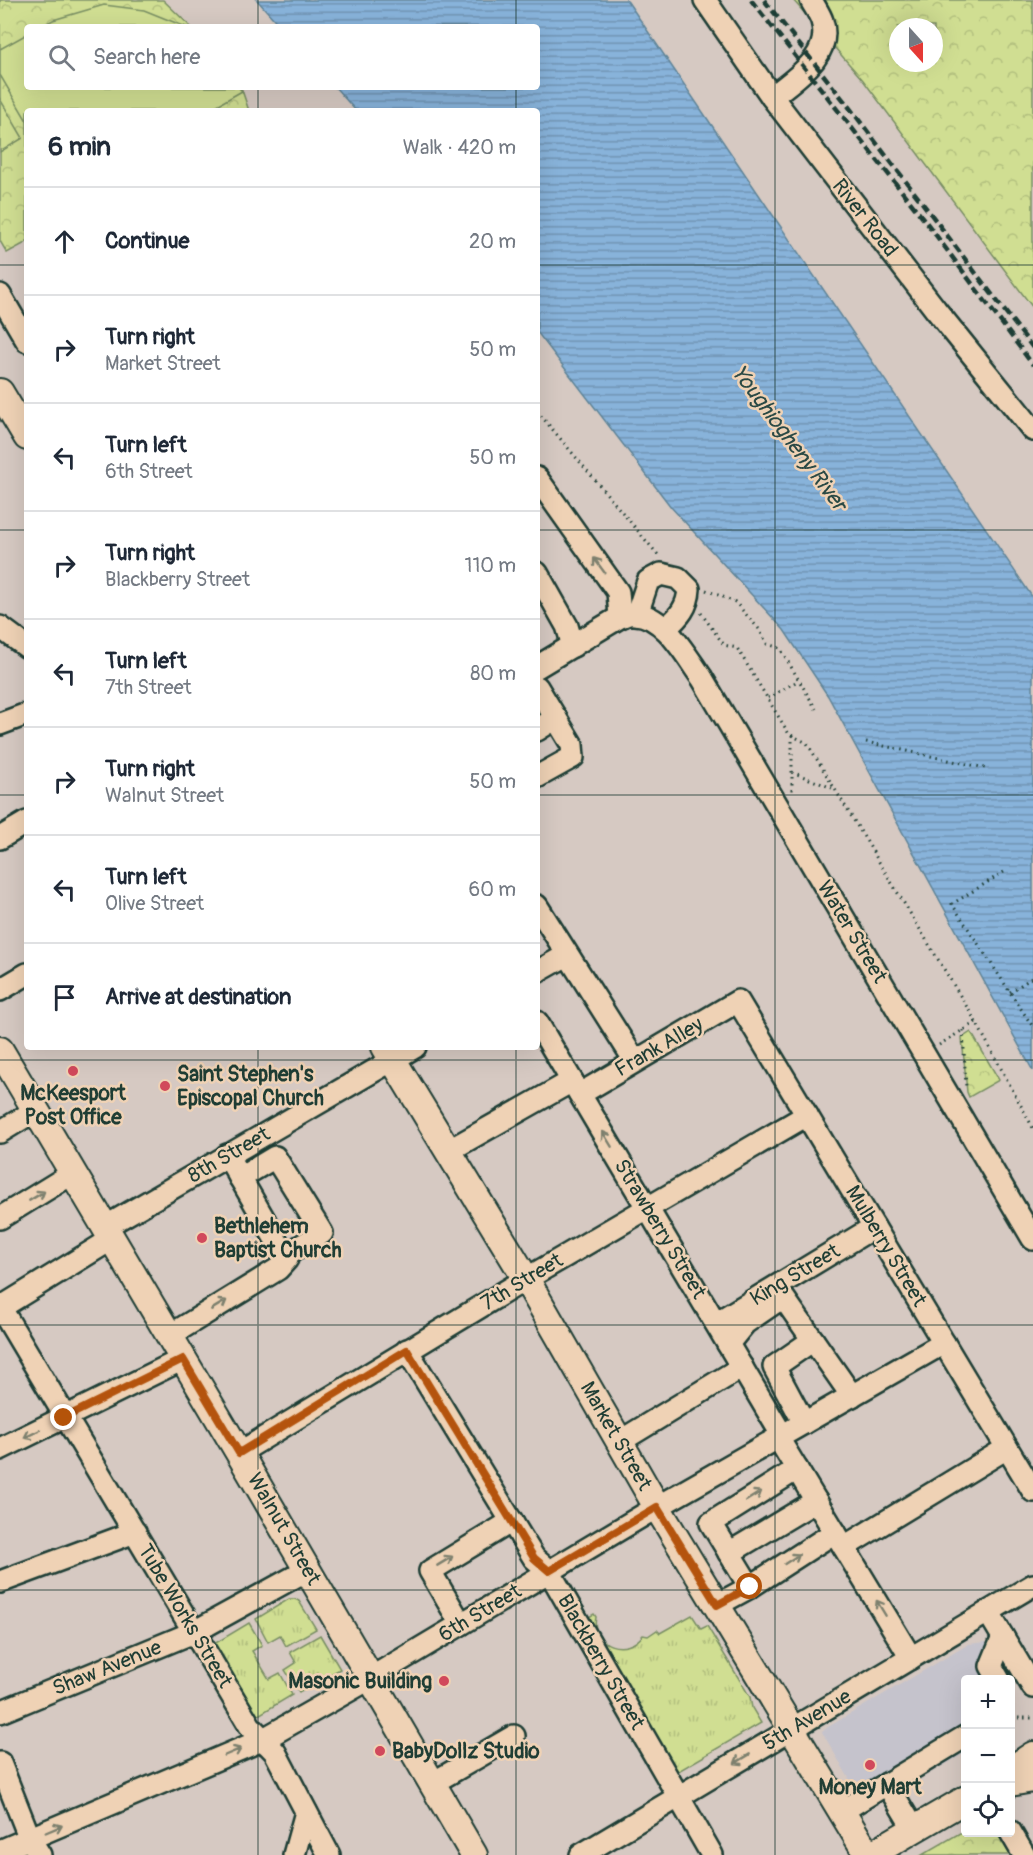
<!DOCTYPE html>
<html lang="en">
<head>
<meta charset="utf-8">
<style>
	:root { --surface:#fff; --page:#f2f2f3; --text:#1f2937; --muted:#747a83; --line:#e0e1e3 }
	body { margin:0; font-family:Pangolin,sans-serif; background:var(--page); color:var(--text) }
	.controls { position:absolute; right:18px; bottom:18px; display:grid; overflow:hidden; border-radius:6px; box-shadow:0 6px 24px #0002 }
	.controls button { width:54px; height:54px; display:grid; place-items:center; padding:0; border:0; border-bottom:2px solid var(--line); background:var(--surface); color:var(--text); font:30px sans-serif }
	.compass { position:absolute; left:889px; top:18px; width:54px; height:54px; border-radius:50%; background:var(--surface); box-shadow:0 6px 24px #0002; rotate:159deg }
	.stop { position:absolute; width:18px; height:18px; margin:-14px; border:4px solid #b45309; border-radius:50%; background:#fff }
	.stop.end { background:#b45309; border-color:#fff; box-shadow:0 2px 6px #0008 }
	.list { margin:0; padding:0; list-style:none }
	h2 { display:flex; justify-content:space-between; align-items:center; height:78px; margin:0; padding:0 24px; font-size:26px }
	h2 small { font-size:20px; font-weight:400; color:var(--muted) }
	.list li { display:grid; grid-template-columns:39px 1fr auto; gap:18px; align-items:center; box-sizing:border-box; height:108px; padding:0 24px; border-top:2px solid var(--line) }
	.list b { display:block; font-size:22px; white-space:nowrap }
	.list p { margin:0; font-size:20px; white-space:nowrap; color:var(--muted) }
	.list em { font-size:20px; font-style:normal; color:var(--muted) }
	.icon { flex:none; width:33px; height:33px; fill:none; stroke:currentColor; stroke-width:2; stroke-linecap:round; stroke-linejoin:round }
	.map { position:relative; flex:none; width:1033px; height:1855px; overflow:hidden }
	.search { position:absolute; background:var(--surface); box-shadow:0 6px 24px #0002; left:24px; top:24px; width:516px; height:66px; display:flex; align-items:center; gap:15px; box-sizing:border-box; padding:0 21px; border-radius:6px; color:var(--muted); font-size:22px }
	.panel { position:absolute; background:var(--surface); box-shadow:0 6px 24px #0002; left:24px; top:108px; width:516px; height:942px; border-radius:6px }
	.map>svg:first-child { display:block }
	.built { fill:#c5c3cc }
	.grass { fill:url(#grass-tufts); stroke:#788e63; stroke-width:1.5 }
	.forest { fill:url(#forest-crowns); stroke:#788e63; stroke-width:1.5; fill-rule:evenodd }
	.pitch { fill:#d0de92; stroke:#788e63; stroke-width:1.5 }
	.water { fill:url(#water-rules); stroke:#5e8498; stroke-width:1.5 }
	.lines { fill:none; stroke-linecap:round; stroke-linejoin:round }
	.minor-casing { stroke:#1f3d34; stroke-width:26 }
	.major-casing { stroke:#1f3d34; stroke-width:30 }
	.path { stroke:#1f3d34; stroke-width:3; stroke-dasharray:1.5 4.5; stroke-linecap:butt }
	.minor { stroke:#efd2b5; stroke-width:21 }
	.major { stroke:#efd2b5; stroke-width:26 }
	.rail { stroke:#1f3d34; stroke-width:4.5; stroke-dasharray:9 4.5; stroke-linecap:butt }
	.oneway { stroke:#7d806e }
	.route { stroke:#b45309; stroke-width:8 }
	.grid { fill:none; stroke:#1f3d34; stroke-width:1.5; stroke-opacity:0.55 }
	.poi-dot { fill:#d1495b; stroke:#efd2b5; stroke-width:2 }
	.labels { text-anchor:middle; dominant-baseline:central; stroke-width:5; stroke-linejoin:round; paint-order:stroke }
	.street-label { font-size:21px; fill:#1f3d34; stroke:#efd2b5 }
	.poi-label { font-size:21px; font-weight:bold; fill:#1f3d34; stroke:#efd2b5; text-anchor:start }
	.water-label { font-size:22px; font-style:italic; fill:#2a4945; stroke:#efd2b5 }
</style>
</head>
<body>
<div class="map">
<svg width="1033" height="1855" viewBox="0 0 1033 1855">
	<defs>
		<pattern id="grass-tufts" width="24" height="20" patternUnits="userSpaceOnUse" patternTransform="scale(1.5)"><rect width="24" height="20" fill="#d0de92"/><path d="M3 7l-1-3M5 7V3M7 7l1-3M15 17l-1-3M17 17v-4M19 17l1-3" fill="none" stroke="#b2bf7e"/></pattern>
		<pattern id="forest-crowns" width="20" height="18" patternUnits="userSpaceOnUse" patternTransform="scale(1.5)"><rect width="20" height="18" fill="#d0de92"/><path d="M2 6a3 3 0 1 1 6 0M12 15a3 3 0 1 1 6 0" fill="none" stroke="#b2bf7e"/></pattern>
		<pattern id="water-rules" width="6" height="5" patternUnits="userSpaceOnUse" patternTransform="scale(1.5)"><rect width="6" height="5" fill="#88b3da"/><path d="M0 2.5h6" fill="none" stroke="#6f93b2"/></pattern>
	</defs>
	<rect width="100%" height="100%" fill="#d6c9c2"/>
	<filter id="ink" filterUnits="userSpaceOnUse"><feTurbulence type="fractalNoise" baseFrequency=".0167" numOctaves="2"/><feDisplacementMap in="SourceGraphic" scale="12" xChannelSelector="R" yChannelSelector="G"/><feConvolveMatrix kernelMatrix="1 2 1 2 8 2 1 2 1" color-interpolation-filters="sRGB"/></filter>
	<g filter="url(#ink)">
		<polygon class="built" points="986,1642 1007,1679 966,1680 965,1753 867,1809 822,1732 828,1727 969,1644"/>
		<g class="grass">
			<polygon points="289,1599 295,1599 299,1601 316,1629 286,1646 280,1635 268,1642 256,1619"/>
			<path d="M594,1614L596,1617C590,1645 626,1658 643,1635L648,1636L657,1630L660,1633L692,1615L701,1629L707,1626L750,1697L752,1708L761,1723L670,1776L582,1621Z"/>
			<polygon points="249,1623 262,1645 252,1651 269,1679 280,1673 292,1695 252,1719 209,1647"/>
			<polygon points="320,1635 340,1669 299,1692 285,1670 296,1663 290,1652"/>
		</g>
		<g class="forest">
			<polygon points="0,0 163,0 191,27 27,27 27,87 241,87 249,111 27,111 27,242 7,253 0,241"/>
			<path d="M793,0H1033V308L863,80ZM898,27H934V63H898Z"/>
			<polygon points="971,1032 999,1080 969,1097 967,1092 962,1038"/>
			<polygon points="965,1830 966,1832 1004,1833 1017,1855 922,1855"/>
		</g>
		<g class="pitch">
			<polygon points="104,5 144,10 186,27 40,27 53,20"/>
			<polygon points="27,34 27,87 238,87 242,91 207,111 27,111 27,121 0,75 0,49"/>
			<polygon points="0,99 23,138 0,152"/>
		</g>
		<polygon class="water" points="257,0 626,0 628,2 1033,598 1033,1071 828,696 784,630 671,507 537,332 537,111 356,111 335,87 537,87 537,27 281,27"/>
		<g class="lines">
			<defs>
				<g id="minor">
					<polyline points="705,0 772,97 936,310 1033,430"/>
					<path d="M772,97C795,78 833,56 822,21C820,14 814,6 811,0"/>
					<polyline points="0,295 27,341"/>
					<polyline points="537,478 618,592 620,617"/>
					<polyline points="537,573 567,626 573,646"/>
					<path d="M637,614L648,581L661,574L678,578L689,589C688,607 679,617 666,628"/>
					<polyline points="0,627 27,647"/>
					<path d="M537,667L620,617C624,616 629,613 634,614C664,614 686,656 702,678L1033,1239"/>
					<polyline points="537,687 572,745 573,757 537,777"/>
					<polyline points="0,724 27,714"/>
					<polyline points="537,730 556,718"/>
					<polyline points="0,838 27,822"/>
					<polyline points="537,906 635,1061"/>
					<polyline points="537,972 567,955"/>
					<polyline points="0,990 27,974"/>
					<polyline points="537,1022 782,1435"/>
					<polyline points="580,1094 738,1001 1033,1491"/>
					<polyline points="0,1132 36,1110"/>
					<polyline points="448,1151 572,1081"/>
					<polyline points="240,1178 275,1157 322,1233 286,1255"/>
					<polyline points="0,1218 73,1173"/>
					<polyline points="105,1227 415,1047"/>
					<polyline points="776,1287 852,1396"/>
					<path d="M0,1307C82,1447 167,1586 250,1726L275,1752L329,1855"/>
					<polyline points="0,1308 112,1239"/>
					<polyline points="716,1323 874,1227"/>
					<polyline points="169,1336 278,1269 287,1259 227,1155"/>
					<polyline points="728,1344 745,1323 774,1303"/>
					<polyline points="407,1350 534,1558 549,1571 712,1855"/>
					<polyline points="804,1423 774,1367 813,1340"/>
					<polyline points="778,1438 911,1658"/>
					<polyline points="619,1442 742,1367"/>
					<polyline points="0,1449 183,1359"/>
					<polyline points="239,1453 526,1279 807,1115"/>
					<polyline points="844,1547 1007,1448"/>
					<polyline points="729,1553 816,1501"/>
					<polyline points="0,1582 135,1532"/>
					<polyline points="750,1587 835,1532"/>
					<polyline points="717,1605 750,1587 711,1523 797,1469"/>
					<polyline points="988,1612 1033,1687"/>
					<polyline points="461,1624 430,1571 512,1521"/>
					<polyline points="999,1680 991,1666 1003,1637"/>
					<polyline points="0,1712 194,1632 307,1570"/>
					<polyline points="0,1763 30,1839 40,1855"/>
					<polyline points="431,1784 514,1736"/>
					<polyline points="887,1784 914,1829"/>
					<polyline points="842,1811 966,1736"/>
					<polyline points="1010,1831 1024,1855"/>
					<polyline points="0,1851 262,1740 371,1678 657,1507 944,1343"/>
					<polyline points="294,1855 306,1812"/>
					<polyline points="581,1855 1033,1585"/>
				</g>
				<g id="major">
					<polyline points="0,392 27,437"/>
					<polyline points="385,1047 526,1279 657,1507 868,1855"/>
					<polyline points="0,1050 239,1453 474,1855"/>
					<polyline points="1010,1770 1033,1755"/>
					<polyline points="1010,1783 1033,1779"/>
					<polyline points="870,1855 966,1799"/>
				</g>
			</defs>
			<use href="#minor" class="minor-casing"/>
			<use href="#major" class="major-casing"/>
			<g class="path">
				<polyline points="537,411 659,556"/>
				<polyline points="706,590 735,602 759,629 767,644 780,648 816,709"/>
				<polyline points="701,613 724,645 737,648 789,734 807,743 976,1022 1033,1128"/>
				<polyline points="768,698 799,680"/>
				<polyline points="792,735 792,793"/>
				<polyline points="866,742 985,768"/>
				<polyline points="792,772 832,788"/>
				<polyline points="1004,872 952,904 1033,1027"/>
				<polyline points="1010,992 1033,977"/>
				<polyline points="963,1030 966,1088"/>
				<polyline points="939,1045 976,1022"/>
				<polyline points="1018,1718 1033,1718"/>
			</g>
			<use href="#minor" class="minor"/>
			<use href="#major" class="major"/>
			<g class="rail">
				<polyline points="751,0 926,222 1033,365"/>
				<polyline points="764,0 849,107 1033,348"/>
			</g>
		</g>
		<defs><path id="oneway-shaft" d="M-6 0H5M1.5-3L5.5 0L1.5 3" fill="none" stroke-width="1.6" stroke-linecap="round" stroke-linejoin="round" transform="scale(1.5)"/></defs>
		<g class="oneway">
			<use href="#oneway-shaft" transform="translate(599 565) rotate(-126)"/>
			<use href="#oneway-shaft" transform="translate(607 1139) rotate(-121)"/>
			<use href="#oneway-shaft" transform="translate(37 1196) rotate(-31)"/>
			<use href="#oneway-shaft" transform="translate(219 1305) rotate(-31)"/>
			<use href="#oneway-shaft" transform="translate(32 1434) rotate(154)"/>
			<use href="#oneway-shaft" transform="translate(754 1496) rotate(-32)"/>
			<use href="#oneway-shaft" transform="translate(792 1559) rotate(-33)"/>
			<use href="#oneway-shaft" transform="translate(445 1561) rotate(-31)"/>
			<use href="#oneway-shaft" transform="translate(881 1608) rotate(-121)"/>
			<use href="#oneway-shaft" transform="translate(233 1752) rotate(-23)"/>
			<use href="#oneway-shaft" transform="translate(742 1759) rotate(149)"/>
			<use href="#oneway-shaft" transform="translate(54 1829) rotate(-23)"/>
		</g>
	</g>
	<g class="lines" filter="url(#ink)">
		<polyline class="route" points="64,1418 183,1359 239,1453 407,1350 534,1558 549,1571 657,1507 717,1605 750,1587"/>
	</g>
	<path class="grid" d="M258,0V27M516,0V27M775,0V1855M258,87V111M516,87V111M0,265H27M537,265H1033M0,530H27M537,530H1033M0,795H27M537,795H1033M258,1047V1855M516,1047V1855M0,1060H1033M0,1325H1033M0,1590H1033"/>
	<g class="poi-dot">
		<circle cx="73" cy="1071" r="6"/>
		<circle cx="165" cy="1086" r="6"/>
		<circle cx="202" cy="1238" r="6"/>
		<circle cx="444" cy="1681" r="6"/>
		<circle cx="380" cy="1751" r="6"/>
		<circle cx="870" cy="1765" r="6"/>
	</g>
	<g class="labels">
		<g class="street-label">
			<text transform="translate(865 218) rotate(52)">River Road</text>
			<text transform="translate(852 932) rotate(59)">Water Street</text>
			<text transform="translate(659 1047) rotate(-30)">Frank Alley</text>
			<text transform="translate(229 1155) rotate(-30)">8th Street</text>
			<text transform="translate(660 1229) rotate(59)">Strawberry Street</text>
			<text transform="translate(886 1246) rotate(59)">Mulberry Street</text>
			<text transform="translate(795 1275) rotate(-31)">King Street</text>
			<text transform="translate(522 1282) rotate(-31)">7th Street</text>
			<text transform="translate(616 1436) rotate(60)">Market Street</text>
			<text transform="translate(284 1529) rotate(60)">Walnut Street</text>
			<text transform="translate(480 1613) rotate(-31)">6th Street</text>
			<text transform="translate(185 1616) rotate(59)">Tube Works Street</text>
			<text transform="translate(601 1662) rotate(60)">Blackberry Street</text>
			<text transform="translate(107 1668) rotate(-22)">Shaw Avenue</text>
			<text transform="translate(807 1720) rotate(-31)">5th Avenue</text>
		</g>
		<g class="poi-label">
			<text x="177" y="1074">Saint Stephen's<tspan x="177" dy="24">Episcopal Church</tspan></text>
			<text x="73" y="1093" text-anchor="middle">McKeesport<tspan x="73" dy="24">Post Office</tspan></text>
			<text x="214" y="1226">Bethlehem<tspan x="214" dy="24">Baptist Church</tspan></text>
			<text x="432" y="1681" text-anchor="end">Masonic Building</text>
			<text x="392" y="1751">BabyDollz Studio</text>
			<text x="870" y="1787" text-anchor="middle">Money Mart</text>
		</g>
		<g class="water-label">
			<text transform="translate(789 438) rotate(53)">Youghiogheny River</text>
		</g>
	</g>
</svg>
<div class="controls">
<button>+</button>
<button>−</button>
<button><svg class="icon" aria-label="locate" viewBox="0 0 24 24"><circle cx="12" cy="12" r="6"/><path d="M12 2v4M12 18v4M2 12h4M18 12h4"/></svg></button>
</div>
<svg class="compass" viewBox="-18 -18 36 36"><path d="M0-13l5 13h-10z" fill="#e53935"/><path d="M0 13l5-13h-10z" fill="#747a83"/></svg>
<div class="stop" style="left:750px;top:1587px"></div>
<div class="stop end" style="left:64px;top:1418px"></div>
<div class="search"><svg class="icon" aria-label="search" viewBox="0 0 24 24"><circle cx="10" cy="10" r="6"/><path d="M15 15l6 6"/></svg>Search here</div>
<section class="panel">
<h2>6 min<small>Walk · 420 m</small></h2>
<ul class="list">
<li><svg class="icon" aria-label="ahead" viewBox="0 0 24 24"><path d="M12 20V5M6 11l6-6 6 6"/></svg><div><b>Continue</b></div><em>20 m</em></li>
<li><svg class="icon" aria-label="right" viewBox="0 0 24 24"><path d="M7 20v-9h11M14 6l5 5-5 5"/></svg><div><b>Turn right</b><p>Market Street</p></div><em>50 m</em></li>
<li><svg class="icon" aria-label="left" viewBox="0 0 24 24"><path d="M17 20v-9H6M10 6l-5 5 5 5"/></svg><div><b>Turn left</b><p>6th Street</p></div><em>50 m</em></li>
<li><svg class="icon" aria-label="right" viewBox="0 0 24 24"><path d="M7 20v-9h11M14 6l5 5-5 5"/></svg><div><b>Turn right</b><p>Blackberry Street</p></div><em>110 m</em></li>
<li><svg class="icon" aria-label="left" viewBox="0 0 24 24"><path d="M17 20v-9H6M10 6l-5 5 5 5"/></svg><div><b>Turn left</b><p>7th Street</p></div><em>80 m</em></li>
<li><svg class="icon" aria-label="right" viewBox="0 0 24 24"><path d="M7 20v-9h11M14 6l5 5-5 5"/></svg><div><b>Turn right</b><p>Walnut Street</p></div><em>50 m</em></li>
<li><svg class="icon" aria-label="left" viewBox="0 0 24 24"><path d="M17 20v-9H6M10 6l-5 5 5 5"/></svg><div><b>Turn left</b><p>Olive Street</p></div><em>60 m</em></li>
<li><svg class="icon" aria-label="arrive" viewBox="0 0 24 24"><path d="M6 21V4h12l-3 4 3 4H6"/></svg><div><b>Arrive at destination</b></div></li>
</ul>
</section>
</div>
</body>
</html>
